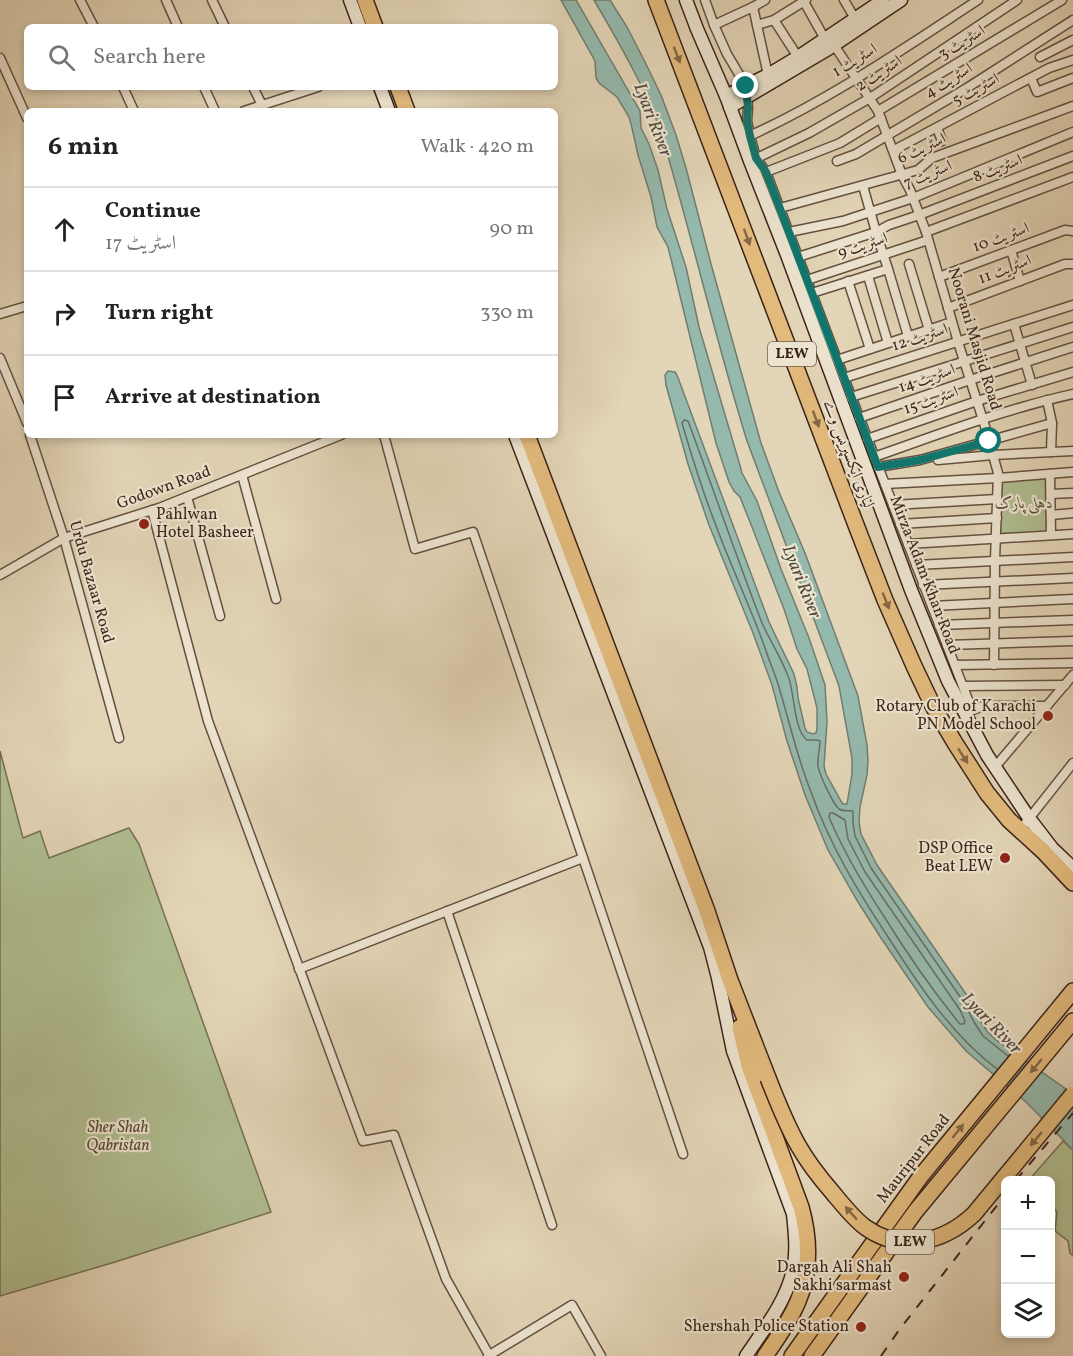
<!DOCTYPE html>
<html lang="en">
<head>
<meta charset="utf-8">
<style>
	:root { --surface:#fff; --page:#f6f6f6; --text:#222; --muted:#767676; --line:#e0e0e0 }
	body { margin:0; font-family:Vollkorn,Amiri,serif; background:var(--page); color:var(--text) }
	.controls { position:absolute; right:18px; bottom:18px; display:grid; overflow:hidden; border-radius:9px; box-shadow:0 3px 9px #0003 }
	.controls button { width:54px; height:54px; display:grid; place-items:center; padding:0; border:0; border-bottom:2px solid var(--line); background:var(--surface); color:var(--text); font:30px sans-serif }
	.stop { position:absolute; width:18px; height:18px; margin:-14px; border:4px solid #0f766e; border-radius:50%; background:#fff }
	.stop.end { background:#0f766e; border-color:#fff; box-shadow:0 2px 6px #0008 }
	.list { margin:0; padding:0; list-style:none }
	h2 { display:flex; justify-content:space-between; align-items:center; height:78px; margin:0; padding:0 24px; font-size:26px }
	h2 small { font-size:20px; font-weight:400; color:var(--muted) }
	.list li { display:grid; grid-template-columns:39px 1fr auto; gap:18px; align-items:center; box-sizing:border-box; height:84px; padding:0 24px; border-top:2px solid var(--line) }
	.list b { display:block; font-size:22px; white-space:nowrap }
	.list p { margin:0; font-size:20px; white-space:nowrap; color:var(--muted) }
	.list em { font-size:20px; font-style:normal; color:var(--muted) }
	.icon { flex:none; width:33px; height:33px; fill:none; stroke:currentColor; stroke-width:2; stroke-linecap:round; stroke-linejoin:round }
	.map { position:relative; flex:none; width:1073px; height:1356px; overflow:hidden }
	.search { position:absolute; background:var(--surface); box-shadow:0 3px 9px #0003; left:24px; top:24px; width:534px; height:66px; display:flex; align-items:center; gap:15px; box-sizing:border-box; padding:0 21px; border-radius:9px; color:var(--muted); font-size:22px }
	.panel { position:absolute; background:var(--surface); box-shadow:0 3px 9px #0003; left:24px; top:108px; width:534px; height:330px; border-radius:9px }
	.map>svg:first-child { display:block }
	.green { fill:#b0be91; stroke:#767054; stroke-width:1.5 }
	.water { fill:#95b9ad; stroke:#717d71; stroke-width:1.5 }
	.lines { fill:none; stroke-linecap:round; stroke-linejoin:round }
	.shore { stroke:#686e62; stroke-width:1.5 }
	.street-casing { stroke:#655040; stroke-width:11 }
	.secondary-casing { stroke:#3b2318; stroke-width:15 }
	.highway-casing { stroke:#3b2318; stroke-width:18 }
	.street { stroke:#ede4d0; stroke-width:8 }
	.secondary { stroke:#ede4d0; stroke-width:12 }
	.highway { stroke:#e2ba7c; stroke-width:15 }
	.rail { stroke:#3b2318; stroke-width:2; stroke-dasharray:10 10; stroke-linecap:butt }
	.highway-bridge-casing { stroke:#3b2318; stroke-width:18; stroke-linecap:butt }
	.highway-bridge { stroke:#e2ba7c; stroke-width:15 }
	.oneway { fill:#866745 }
	.route { stroke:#0f766e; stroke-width:8 }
	.poi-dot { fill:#8f2418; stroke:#ede4d0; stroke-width:2 }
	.labels { text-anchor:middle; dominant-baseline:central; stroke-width:4.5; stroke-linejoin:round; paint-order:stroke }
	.shield { fill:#ede4d0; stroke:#705d4f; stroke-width:1.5 }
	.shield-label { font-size:15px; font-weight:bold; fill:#3b2318 }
	.street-label { font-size:16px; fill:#3b2318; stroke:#ede4d0 }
	.park-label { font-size:16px; font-style:italic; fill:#584a36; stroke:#ede4d0 }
	.poi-label { font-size:16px; fill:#3b2318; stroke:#ede4d0; text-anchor:end }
	.water-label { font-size:18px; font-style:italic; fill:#52483d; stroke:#ede4d0 }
</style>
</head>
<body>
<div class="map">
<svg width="1073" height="1356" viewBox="0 0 1073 1356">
	<rect width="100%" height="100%" fill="#e3d5b7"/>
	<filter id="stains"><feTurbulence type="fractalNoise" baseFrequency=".00333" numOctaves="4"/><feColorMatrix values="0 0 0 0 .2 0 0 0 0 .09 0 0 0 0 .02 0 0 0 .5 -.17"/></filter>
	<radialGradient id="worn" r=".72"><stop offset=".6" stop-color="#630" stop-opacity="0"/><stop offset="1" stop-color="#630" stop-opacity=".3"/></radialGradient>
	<g class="green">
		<polygon points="1050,475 1051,535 996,538 998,478"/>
		<polygon points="0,751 23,838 40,831 49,858 129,828 139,844 271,1212 115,1262 0,1296"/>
		<polygon points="1063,1141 1073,1150 1073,1256 1070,1253 1068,1241 1055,1231 1057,1212 1051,1205 1050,1180 1029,1180"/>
	</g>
	<path class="water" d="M561,0H576L640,111L641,128L649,144L658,170L667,209L686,267L699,327L739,462L742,473L757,501L781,569L809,638L825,685L827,722L824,766L826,774L841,801L843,804H847L852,774V758L839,686L747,441C715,338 691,232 660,129C643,84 618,41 594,0H610L627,27L644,60L661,95L676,135L686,168L711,264L761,443L779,492L805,553L858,696L867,745L868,761L867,775L860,807L859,822L861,834L877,865L968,997L979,1019L988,1032L995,1039L1073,1094V1150L1026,1102L966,1051L928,1007L881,938L858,902L828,850L805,795L787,741L772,685L753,633L709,525L688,464L666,385L665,375L668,371L675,372L677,375L769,622L794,674L797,687L798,698L805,728L807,732L813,734L816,733L817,729V708L807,669L797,649L784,609L752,527L740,497L734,491L729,482L716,443L671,259L668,247L657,227L651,197L638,155L632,128L629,117L617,97L599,83L596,78L595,61Z"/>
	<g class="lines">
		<g class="shore">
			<path d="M830,813H833L845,820L848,839L865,872L960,1010L965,1021L964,1024H960C932,990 908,955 885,918C864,886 844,853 829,817Z"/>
			<path d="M997,1069C952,1035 920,987 890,940C859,893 830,846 811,792C797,757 789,720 778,684C774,671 768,658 764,645C749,604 730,564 715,523C702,490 692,457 682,423L684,420L688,421C713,488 736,556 762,623C770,641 781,657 788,676C795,692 793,729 807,740H817L820,741C820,749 817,757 818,766C819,774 833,804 839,809C844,812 849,810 853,811V823L855,836L871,868L963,1001L974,1022L983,1036L1008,1056"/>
		</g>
		<defs>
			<g id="street">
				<polyline points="80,0 94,27"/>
				<polyline points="166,0 178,27"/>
				<polyline points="212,0 225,27"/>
				<polyline points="705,0 714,25 727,54 746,86 748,108 747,121 750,136 756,158 766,172 831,344 972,710"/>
				<polyline points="803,0 825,39"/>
				<polyline points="844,0 857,22"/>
				<polyline points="753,7 768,75"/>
				<polyline points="774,20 798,57"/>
				<polyline points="714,25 753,7 765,0"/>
				<polyline points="757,25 774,20 806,0"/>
				<polyline points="834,45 878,111 902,175 910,190 926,232 958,342 984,423 998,473 995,561 994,665"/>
				<polyline points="1040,57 1073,40"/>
				<polyline points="0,58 27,118"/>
				<polyline points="1031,78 1037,92 1073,78"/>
				<polyline points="123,87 134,111"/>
				<polyline points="204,87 215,111"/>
				<polyline points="253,87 262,105"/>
				<polyline points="244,111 318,87"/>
				<polyline points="878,111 1062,0"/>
				<polyline points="937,128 942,141"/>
				<path d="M745,138C828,101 903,49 978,0"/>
				<polyline points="894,150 1049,68 1073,60"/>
				<polyline points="753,160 809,133 870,98 1017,0"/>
				<polyline points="837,161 856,154 967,88 1073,20"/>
				<polyline points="766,172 840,143 881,118"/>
				<polyline points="863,186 876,232 888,269"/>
				<polyline points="780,208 918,170 932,158 1073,106"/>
				<polyline points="789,232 843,221 913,198 1073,132"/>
				<polyline points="926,232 1073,177"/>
				<polyline points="1011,250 1020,281"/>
				<polyline points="798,257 876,232 889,225 919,215 1073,156"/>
				<polyline points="909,264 929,330"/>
				<polyline points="868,276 888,343"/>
				<polyline points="939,277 1065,230 1073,231"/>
				<polyline points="807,280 928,240"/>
				<polyline points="848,281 870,349"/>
				<polyline points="812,293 888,269 908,336"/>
				<polyline points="948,308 1065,264 1073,264"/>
				<polyline points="0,314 27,306"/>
				<polyline points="1014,324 1032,385"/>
				<polyline points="0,358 27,423"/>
				<polyline points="837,360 952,322"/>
				<polyline points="844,378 1073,305"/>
				<polyline points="851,397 1073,327"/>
				<polyline points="1047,400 1052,423 1051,452"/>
				<polyline points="859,418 970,380 1073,347"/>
				<polyline points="30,435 64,538 119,738"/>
				<polyline points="384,435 415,549 473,532 683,1154"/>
				<polyline points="867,439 977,401 1073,372"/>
				<path d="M874,457C940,434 1005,409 1073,394"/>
				<polyline points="938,457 938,460 993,455 1073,451"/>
				<polyline points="878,467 920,460 1052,423"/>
				<polyline points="1050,474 1051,535"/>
				<polyline points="242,475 276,599"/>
				<polyline points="885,484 998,478 1073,472"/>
				<polyline points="1051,494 1073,493"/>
				<polyline points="187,497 220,616"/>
				<polyline points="893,505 997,499"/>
				<polyline points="152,510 208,721 363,1141 394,1135 446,1279 489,1355"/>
				<polyline points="1051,515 1073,513"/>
				<polyline points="900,524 997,518"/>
				<polyline points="908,544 1073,534"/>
				<polyline points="916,565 1073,557"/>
				<polyline points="0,575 64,538 159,508 341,435"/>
				<polyline points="923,585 1073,578"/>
				<polyline points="932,606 1073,599"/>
				<polyline points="939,625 1073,620"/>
				<polyline points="947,645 1073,641"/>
				<polyline points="955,665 1073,663"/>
				<polyline points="963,686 1065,685"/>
				<polyline points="968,712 983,706 1047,706"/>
				<polyline points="995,767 1073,675"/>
				<polyline points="1020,830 1073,763"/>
				<polyline points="447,911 552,1225"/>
				<polyline points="299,969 583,858"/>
				<polyline points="488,1356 572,1305 601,1356"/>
			</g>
			<g id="secondary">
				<polyline points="350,0 360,27"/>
				<polyline points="686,0 697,29 726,96 750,161 787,255 911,590 948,681 987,755 1029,818 1052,848 1073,868"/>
				<polyline points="380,87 389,111"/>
				<polyline points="726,96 768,75 798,57 883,0"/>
				<polyline points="730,107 828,49 901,0"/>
				<path d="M515,435L710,947L718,978L733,1051L793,1214C795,1232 797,1252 793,1270C786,1302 764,1329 746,1356"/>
			</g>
			<g id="highway">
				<polyline points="365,0 375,27"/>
				<polyline points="656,0 856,525 885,600 914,666 933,706 955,743 987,793 1009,820 1044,852 1073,883"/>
				<polyline points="398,87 407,111"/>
				<polyline points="527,435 707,911 730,980 768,1078"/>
				<path d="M740,1027L749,1066L801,1207C811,1243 811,1278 793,1312C785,1327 775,1342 765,1356"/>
				<polyline points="792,1356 921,1176 1073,991"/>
				<polyline points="812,1356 915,1212 1073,1021"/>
			</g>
		</defs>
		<use href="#street" class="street-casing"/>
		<use href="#secondary" class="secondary-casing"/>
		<use href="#highway" class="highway-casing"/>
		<use href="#street" class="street"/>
		<use href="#secondary" class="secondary"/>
		<use href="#highway" class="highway"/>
		<g class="rail">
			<polyline points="1016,1180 1073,1113"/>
			<polyline points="881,1356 899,1330 1006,1194"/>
		</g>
		<defs>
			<path id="highway-bridge" d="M768,1078C777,1101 786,1124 798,1145C808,1163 820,1178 833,1193C843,1205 853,1218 865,1227C901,1253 943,1243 974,1214L1073,1094"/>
		</defs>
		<use href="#highway-bridge" class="highway-bridge-casing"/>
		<use href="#highway-bridge" class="highway-bridge"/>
	</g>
	<defs><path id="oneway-solid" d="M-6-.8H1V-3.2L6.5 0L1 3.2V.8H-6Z" transform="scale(1.5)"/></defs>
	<g class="oneway">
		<use href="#oneway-solid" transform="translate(677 55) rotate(69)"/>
		<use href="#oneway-solid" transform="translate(747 237) rotate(70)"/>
		<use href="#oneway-solid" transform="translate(816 419) rotate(70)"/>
		<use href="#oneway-solid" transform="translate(886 601) rotate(68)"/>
		<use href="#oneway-solid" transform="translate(963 756) rotate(57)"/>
		<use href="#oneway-solid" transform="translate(1036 1066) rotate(130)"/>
		<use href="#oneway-solid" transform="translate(958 1131) rotate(-51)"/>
		<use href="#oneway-solid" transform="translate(1036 1139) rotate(130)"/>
		<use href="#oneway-solid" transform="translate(851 1213) rotate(-132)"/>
	</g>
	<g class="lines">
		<polyline class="route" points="746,86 748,108 747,121 750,136 756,158 766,172 878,467 920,460 989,441"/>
	</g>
	<g class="poi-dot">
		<circle cx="144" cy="524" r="6"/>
		<circle cx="1048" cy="716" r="6"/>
		<circle cx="1005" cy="858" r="6"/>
		<circle cx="904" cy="1277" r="6"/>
		<circle cx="861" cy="1327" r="6"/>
	</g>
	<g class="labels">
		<g class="shield">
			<rect x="768" y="342" width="48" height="24" rx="4.5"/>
			<rect x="886" y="1230" width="48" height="24" rx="4.5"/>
		</g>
		<g class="shield-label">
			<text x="792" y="354">LEW</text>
			<text x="910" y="1242">LEW</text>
		</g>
		<g class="street-label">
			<text transform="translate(962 43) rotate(-31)">اسٹریٹ 3</text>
			<text transform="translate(855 61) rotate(-31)">اسٹریٹ 1</text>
			<text transform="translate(879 74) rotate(-33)">اسٹریٹ 2</text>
			<text transform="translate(949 81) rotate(-31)">اسٹریٹ 4</text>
			<text transform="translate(976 90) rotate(-28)">اسٹریٹ 5</text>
			<text transform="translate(922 149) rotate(-25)">اسٹریٹ 6</text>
			<text transform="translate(998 169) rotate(-21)">اسٹریٹ 8</text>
			<text transform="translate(928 175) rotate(-22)">اسٹریٹ 7</text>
			<text transform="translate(1001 238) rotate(-20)">اسٹریٹ 10</text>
			<text transform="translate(863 246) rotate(-18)">اسٹریٹ 9</text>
			<text transform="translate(1005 270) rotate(-21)">اسٹریٹ 11</text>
			<text transform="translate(920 338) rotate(-18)">اسٹریٹ 12</text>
			<text transform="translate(974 339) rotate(73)">Noorani Masjid Road</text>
			<text transform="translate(927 379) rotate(-19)">اسٹریٹ 14</text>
			<text transform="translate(931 401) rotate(-19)">اسٹریٹ 15</text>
			<text transform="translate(848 454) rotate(69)">لیاری ایکسپریس وے</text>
			<text transform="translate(164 488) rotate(-20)">Godown Road</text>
			<text transform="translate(924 575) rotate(69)">Mirza Adam Khan Road</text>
			<text transform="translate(91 582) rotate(74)">Urdu Bazaar Road</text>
			<text transform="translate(914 1159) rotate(-52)">Mauripur Road</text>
		</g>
		<g class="park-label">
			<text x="1024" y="504">دہلی پارک</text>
			<text x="118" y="1128">Sher Shah<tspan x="118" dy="18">Qabristan</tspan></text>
		</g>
		<g class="poi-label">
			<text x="156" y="515" text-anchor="start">Pahlwan<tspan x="156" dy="18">Hotel Basheer</tspan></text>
			<text x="1036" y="707">Rotary Club of Karachi<tspan x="1036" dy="18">PN Model School</tspan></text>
			<text x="993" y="849">DSP Office<tspan x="993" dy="18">Beat LEW</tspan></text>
			<text x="892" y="1268">Dargah Ali Shah<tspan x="892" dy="18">Sakhi sarmast</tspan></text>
			<text x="849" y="1327">Shershah Police Station</text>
		</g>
		<g class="water-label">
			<text transform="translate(652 120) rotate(69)">Lyari River</text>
			<text transform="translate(801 582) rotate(68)">Lyari River</text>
			<text transform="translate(991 1024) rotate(46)">Lyari River</text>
		</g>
	</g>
	<rect width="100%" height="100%" filter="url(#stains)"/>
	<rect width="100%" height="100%" fill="url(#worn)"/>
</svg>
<div class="controls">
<button>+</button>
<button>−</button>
<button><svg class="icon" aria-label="layers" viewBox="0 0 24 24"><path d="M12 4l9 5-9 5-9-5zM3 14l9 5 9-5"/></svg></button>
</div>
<div class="stop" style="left:989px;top:441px"></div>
<div class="stop end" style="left:746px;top:86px"></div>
<div class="search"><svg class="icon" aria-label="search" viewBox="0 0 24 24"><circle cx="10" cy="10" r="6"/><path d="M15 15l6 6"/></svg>Search here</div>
<section class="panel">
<h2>6 min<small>Walk · 420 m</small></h2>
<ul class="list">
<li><svg class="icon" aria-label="ahead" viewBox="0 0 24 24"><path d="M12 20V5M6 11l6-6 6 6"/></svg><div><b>Continue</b><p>اسٹریٹ 17</p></div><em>90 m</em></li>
<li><svg class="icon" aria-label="right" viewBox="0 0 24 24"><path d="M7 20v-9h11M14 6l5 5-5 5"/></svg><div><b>Turn right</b></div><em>330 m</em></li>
<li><svg class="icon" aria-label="arrive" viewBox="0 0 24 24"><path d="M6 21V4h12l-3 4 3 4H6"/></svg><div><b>Arrive at destination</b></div></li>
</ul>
</section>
</div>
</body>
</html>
